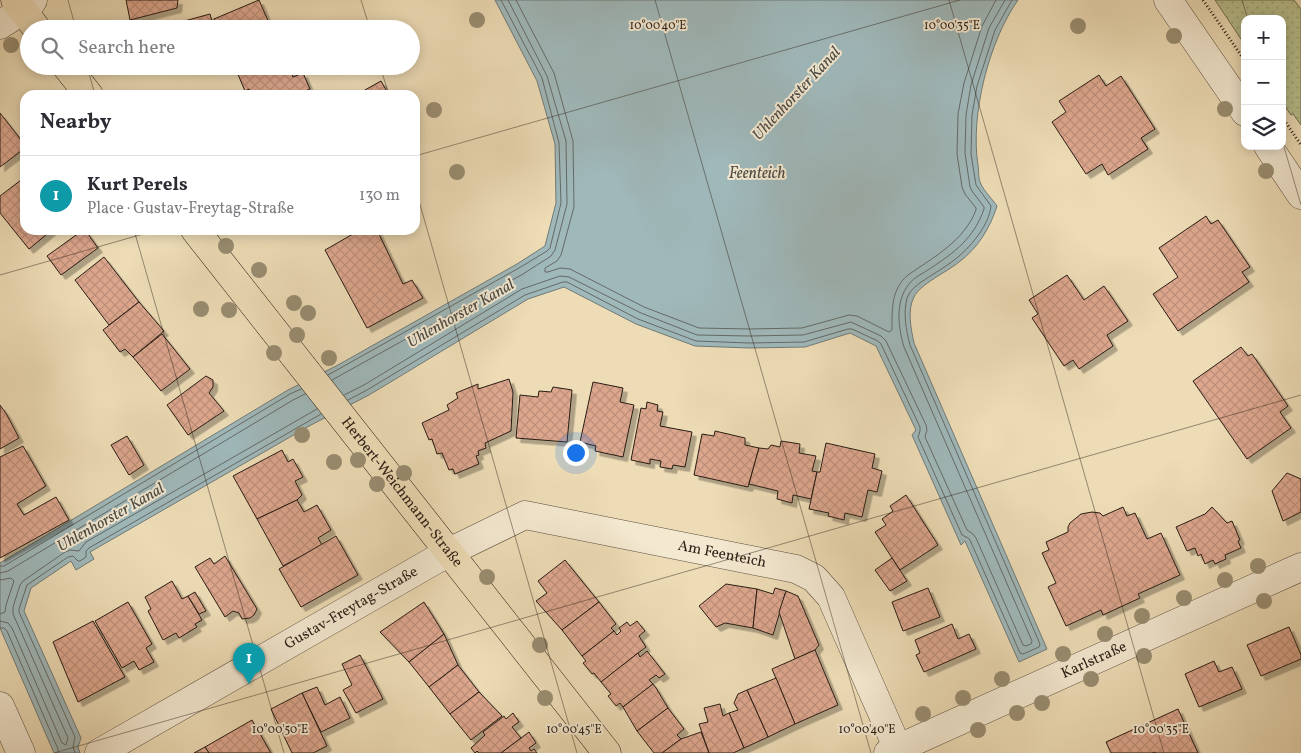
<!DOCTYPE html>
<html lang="en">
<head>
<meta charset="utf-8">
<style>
	:root { --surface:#fff; --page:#f2f2f3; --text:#2b2b33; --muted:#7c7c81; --line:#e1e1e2; --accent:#8f2418 }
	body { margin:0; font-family:Vollkorn,serif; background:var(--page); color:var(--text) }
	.controls { position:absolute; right:15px; top:15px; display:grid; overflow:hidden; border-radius:10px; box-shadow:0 2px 12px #0003 }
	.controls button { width:45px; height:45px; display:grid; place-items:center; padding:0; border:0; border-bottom:1px solid var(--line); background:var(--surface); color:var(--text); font:25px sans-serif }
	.you { position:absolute; left:575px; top:452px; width:18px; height:18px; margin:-12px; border:4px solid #fff; border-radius:50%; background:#1a73e8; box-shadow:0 0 0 8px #1a73e833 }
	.badge { display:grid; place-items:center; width:32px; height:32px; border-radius:50%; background:var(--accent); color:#fff; font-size:16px; font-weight:700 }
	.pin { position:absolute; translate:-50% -41px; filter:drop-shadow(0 1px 2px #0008) }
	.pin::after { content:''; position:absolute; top:26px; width:18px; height:15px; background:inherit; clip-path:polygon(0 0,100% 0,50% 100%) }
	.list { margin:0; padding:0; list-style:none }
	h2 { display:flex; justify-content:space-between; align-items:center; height:65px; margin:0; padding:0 20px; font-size:21px }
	h2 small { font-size:16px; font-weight:400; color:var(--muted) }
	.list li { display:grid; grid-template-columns:32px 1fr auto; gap:15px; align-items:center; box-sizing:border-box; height:80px; padding:0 20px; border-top:1px solid var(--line) }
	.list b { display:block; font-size:19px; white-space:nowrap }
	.list p { margin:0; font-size:16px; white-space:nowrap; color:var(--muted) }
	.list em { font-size:16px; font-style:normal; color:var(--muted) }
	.icon { flex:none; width:28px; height:28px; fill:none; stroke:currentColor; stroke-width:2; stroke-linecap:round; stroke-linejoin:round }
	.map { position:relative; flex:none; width:1301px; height:753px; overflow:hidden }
	.search { position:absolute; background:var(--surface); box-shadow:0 2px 12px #0003; left:20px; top:20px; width:400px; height:55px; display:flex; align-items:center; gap:12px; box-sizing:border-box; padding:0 18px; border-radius:28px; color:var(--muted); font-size:19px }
	.panel { position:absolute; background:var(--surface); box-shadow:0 2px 12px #0003; left:20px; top:90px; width:400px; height:145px; border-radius:15px }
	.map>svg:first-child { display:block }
	.park { fill:url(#park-dots); stroke:#706e51 }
	.water { fill:#9fb8ba; stroke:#707a78 }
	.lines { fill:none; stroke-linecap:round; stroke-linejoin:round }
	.shore { stroke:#646a67; stroke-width:1 }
	.building { fill:url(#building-cross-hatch); stroke:#291c14; filter:url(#shadow) }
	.minor-casing { stroke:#5a4c3c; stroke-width:29 }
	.major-casing { stroke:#291c14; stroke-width:29 }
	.path { stroke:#291c14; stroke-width:3; stroke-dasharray:1 2.5; stroke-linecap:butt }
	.minor { stroke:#f3e8d0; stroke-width:28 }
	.major { stroke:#eddcb6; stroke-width:28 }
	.tree { fill:#998d71 }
	.ticks { fill:none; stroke:#291c14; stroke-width:1; stroke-opacity:0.45 }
	.labels { text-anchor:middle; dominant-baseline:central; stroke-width:4; stroke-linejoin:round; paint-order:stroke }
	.street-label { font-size:15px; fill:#291c14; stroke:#f3e8d0 }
	.water-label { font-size:16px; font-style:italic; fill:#4c4b46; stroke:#f3e8d0 }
	.ticks-label { font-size:12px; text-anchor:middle; fill:#291c14; stroke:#f3e8d0; stroke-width:4; stroke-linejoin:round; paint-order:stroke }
</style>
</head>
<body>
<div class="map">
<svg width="1301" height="753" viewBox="0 0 1301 753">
	<defs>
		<pattern id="park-dots" width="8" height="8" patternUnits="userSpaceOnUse" patternTransform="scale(1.25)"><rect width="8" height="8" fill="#b8c08e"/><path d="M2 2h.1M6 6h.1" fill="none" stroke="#9ea47a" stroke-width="1.8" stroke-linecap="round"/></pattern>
		<pattern id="building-cross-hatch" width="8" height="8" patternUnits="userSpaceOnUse" patternTransform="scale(1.25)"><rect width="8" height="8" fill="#dda78e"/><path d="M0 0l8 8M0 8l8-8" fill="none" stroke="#be8f7a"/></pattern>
		<filter id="shadow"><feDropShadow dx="4.5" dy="4.5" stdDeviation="0" flood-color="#0004"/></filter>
	</defs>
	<rect width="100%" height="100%" fill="#eddcb6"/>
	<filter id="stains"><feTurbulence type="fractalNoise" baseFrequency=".004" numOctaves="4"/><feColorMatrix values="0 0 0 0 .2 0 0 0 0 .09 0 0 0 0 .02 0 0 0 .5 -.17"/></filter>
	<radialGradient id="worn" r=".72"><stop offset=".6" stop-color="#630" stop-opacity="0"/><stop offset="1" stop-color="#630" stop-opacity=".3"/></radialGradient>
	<polygon class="park" points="1215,0 1294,0 1301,9 1301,125 1293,114 1291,115 1282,102 1282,19 1245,19 1245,45"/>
	<path class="water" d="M495,0H1018C989,41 970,115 978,165C979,171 978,179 981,184C984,191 993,200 997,206C990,228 978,248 959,262C947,272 920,284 914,297C907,310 911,329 914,343L1047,649L1019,662L965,541L961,545L912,435L916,430L876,346L850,333L805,347L749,348L695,346L636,324L564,287L528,299L369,395L311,425L90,552L94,559L76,570L71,561L31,588L24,611L81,738L78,747L80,753H54L0,628V563L288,390L338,365L517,264L545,246L556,203L555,144L537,81Z"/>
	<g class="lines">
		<g class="shore">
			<path d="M516,0L554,73L573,141L574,207L561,255L557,261L545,268V272H548L560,268L570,269L644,307L699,328L749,329L802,328L849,315L857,316L889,332L892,330C892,310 891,289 908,275C934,257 964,241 976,210V208L965,194L962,187L957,154L958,114L964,83L982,26L996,0"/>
			<polyline points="328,375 519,268 547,251 550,248 561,203 559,143 542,78 501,0"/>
			<polyline points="332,380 523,274 551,256 555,250 567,204 566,141 547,76 508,0"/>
			<path d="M344,395L364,385L522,289L560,276L569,277L641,313L697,335L749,336L803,335L851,322L881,336L886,341L926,425L927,430L925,437L967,530L973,534L976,538L1023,645L1026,646L1031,644L1032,641L904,347C898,327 895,301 909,284C914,277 924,273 931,268C955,252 974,238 984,209V207L972,191L970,187L965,153L966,115L971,85L989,28L1005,0"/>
			<path d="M348,400L367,390L525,295L563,282H567L638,319L696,341L749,343L804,342L848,329H852L878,341L881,344L920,427V431L918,437L962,535L968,538L970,540L1020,653L1023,654L1039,647L1040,644L910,345C906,330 903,313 907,298C911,287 923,281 932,275C941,269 950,264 958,257C972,245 989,225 991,206L976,185L971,154L972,115L977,86L995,30L1012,0"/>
			<polyline points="0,566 4,566 290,394 301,389"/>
			<polyline points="0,573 8,571 293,400 305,394"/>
			<polyline points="0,580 11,578 14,581 6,605 5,612 0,614"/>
			<polyline points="0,621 8,623 12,628 62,743 66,745 68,738 13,614 13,607 20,585 23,581 65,552 70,550 79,551 86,542 317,409"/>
			<polyline points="0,628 4,628 7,631 58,749 58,753"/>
			<polyline points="75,753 73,747 75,737 19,612 19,609 27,585 68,557 73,556 78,561 80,561 86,557 86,551 89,548 321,414"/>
		</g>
	</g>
	<g class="building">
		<polygon points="126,0 178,0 177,8 130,20"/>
		<polygon points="259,0 269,23 267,23 269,29 219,29 214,19"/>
		<polygon points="210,14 214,29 155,29"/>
		<polygon points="253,66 289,66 293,77 303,73 310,89 301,93 302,95 251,95 249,89 245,91 237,72"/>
		<polygon points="1099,75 1106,86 1121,76 1155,129 1141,138 1148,149 1108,175 1102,164 1086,174 1052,122 1066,112 1059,101"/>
		<polygon points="381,81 389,95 356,95"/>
		<polygon points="0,113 25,145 25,148 0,167"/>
		<polygon points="25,177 25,230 52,230 29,249 0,213 0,196"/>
		<polygon points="1206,216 1211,224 1218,220 1250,267 1242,272 1249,282 1178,331 1153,294 1178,277 1159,248"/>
		<polygon points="83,230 85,230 98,248 61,275 47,256"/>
		<polygon points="360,230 377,230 403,284 412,280 423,298 367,328 325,250"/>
		<polygon points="104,257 139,302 109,325 75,280"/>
		<polygon points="1067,275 1084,300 1104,286 1128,321 1107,335 1113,346 1079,369 1073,360 1064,366 1032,318 1038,314 1029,300"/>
		<polygon points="139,302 164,331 133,357 125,349 120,352 103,330"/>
		<polygon points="162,334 190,369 161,391 133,357"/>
		<polygon points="1241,347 1248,356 1252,354 1288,406 1280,412 1291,428 1247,459 1193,381"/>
		<polygon points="206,376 213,380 213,387 209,393 224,411 188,435 167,405"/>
		<polygon points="509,379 513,392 511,431 485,443 486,448 478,451 479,455 476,456 479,464 455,474 453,469 449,470 442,453 437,454 432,439 429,440 422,423 449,410 447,405 458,398 456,393 478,384 478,389"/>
		<polygon points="593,382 623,388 620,402 634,405 623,457 595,451 596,446 580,442"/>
		<polygon points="553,387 572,390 567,442 516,438 520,395 538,397 539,391 551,392"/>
		<polygon points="647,402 658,405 657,411 663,412 660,426 692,432 685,467 673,465 672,469 660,467 661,461 650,459 650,464 631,460 641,408 646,409"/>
		<polygon points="0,405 7,415 19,438 0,449"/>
		<polygon points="715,431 745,438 745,445 759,448 748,487 694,475 702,434 714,436"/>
		<polygon points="127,436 144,465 129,475 111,445"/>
		<polygon points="781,441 800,444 799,453 816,456 812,471 817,472 811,499 793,495 792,503 777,499 778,491 749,484 759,448 768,449 771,445 780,447"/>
		<polygon points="826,443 875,454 872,468 882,471 877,492 868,490 862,517 845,513 844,520 828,516 829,513 809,509 817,472 820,472"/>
		<polygon points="23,446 46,486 17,504 24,515 56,497 69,520 0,558 0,457"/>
		<polygon points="282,450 288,462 293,459 303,477 295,481 302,495 297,500 257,519 233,476"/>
		<polygon points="1287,473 1301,479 1301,512 1283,521 1272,491"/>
		<polygon points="906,495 938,545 900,570 875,532 886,525 882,519 893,511 890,506"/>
		<polygon points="297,500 304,512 317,505 331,530 318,538 322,545 283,566 257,519"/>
		<polygon points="1123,507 1127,516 1135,513 1147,539 1161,533 1180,575 1138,594 1140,598 1103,615 1101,610 1066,626 1048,587 1056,583 1042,553 1049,550 1046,542 1068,532 1068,527 1070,523 1081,514 1092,512 1100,513 1103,516"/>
		<polygon points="1212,507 1227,523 1232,521 1240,540 1238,541 1241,548 1225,555 1226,559 1215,564 1213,560 1205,564 1201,554 1198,556 1195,548 1187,551 1176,527 1205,514"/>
		<polygon points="336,536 358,575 301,607 279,569"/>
		<polygon points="225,556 257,609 254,615 250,618 242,619 239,613 233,611 225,617 195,567 210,558 214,564"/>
		<polygon points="892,558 907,581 890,591 875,570"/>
		<polygon points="565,560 599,602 562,630 536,601 547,593 538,581"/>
		<polygon points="172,581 182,599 188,596 202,620 195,624 197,627 179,638 176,633 163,640 148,611 151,609 145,597"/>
		<polygon points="726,584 757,589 753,628 725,623 716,627 699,606"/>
		<polygon points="775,588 786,591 773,635 753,628 757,589 773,594"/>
		<polygon points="928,588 940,617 903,631 892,602"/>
		<polygon points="786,591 798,596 819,645 815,650 795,659 779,612"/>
		<polygon points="195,592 206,611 199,614 188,596"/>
		<polygon points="128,602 152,644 146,648 154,662 139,670 134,661 122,668 95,621"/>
		<polygon points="424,602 444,634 409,662 380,632"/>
		<polygon points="599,602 616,624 611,628 614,631 582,656 562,630"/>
		<polygon points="93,621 125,677 78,702 53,642"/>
		<polygon points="637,621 645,631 639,636 646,647 601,682 594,673 592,674 583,663 586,661 582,656 614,631 617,635 621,631 619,628 627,622 630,626"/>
		<polygon points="952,624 958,639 969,634 976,649 924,672 916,655 920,653 915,640"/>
		<polygon points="1289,627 1301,655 1301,659 1261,676 1247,645"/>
		<polygon points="444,634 458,665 429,687 409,662"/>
		<polygon points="815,650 838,705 795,724 772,669"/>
		<polygon points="647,651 665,674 659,678 656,675 649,680 653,684 623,707 620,703 616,706 608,696 611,694 601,682 638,653 640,657"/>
		<polygon points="360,655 383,699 356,713 343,690 352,685 342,664"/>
		<polygon points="1214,661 1219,672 1232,667 1242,689 1199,707 1185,674"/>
		<polygon points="458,665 479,692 450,714 429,687"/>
		<polygon points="776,678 795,724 768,737 747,690"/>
		<polygon points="653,684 656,688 668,708 637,731 623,707"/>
		<polygon points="317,687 325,705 340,697 350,718 321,732 302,693"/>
		<polygon points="747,690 768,737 744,748 729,713 738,710 734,703 738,694"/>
		<polygon points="479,692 502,716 471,740 450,714"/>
		<polygon points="302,693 327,746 313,753 292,753 271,709"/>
		<polygon points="720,704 723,716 729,713 744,748 733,753 709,753 699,724 708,722 704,708"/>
		<polygon points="668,708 684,729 677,735 681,739 662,753 654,753 637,731"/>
		<polygon points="1178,709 1198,753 1156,753 1155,752 1152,753 1111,753 1106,742"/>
		<polygon points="513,713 519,722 512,727 521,738 501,753 479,753 477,751 475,753 471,748 485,735 483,732 504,716 506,719"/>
		<polygon points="252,720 271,753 209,753 205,747"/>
		<polygon points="529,732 536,743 529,748 531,751 534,749 537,753 501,753"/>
		<polygon points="701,732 709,753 662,753 681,739"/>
		<polygon points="205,747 209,753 194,753"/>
	</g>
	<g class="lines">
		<defs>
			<g id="minor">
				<polyline points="1168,0 1245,112"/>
				<polyline points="0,25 28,7 33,0"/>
				<polyline points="1268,146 1301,195"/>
				<polyline points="0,706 21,753"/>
				<path id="s1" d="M99,753L449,552L525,515L796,569L814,578L831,597L898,749"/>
				<path id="s2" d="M888,753L1301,567"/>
			</g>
			<g id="major">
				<polyline points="15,0 37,29"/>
				<polyline points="66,66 89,95"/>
				<path id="s3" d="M195,230L607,753"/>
			</g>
		</defs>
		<use href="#minor" class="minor-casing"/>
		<use href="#major" class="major-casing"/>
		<g class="path">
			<polyline points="1203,0 1245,61"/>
			<polyline points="1282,117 1301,145"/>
		</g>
		<use href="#minor" class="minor"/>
		<use href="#major" class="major"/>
	</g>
	<g class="tree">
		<circle cx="477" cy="20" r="8"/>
		<circle cx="1078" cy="26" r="8"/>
		<circle cx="1174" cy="36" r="8"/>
		<circle cx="11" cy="45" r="8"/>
		<circle cx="1225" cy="109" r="8"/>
		<circle cx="434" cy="110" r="8"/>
		<circle cx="1266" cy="171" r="8"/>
		<circle cx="457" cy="172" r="8"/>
		<circle cx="226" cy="246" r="8"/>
		<circle cx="259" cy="270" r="8"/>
		<circle cx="294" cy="303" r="8"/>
		<circle cx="201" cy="309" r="8"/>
		<circle cx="229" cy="310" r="8"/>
		<circle cx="308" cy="313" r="8"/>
		<circle cx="297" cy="335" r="8"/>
		<circle cx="274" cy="353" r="8"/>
		<circle cx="329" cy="358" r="8"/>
		<circle cx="302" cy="435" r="8"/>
		<circle cx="358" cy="460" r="8"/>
		<circle cx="334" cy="462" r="8"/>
		<circle cx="404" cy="473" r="8"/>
		<circle cx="377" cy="484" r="8"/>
		<circle cx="1258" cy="566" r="8"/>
		<circle cx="487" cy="577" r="8"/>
		<circle cx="1225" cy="580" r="8"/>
		<circle cx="1184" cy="598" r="8"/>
		<circle cx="1264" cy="601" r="8"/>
		<circle cx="1142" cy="616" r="8"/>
		<circle cx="1105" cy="634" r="8"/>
		<circle cx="540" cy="645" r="8"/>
		<circle cx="1063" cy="654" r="8"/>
		<circle cx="1144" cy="656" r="8"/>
		<circle cx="1002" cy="679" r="8"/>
		<circle cx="1091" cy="679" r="8"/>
		<circle cx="545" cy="698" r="8"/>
		<circle cx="963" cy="698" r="8"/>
		<circle cx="1042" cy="703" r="8"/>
		<circle cx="1017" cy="713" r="8"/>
		<circle cx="923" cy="714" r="8"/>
		<circle cx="978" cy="730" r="8"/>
	</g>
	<path class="ticks" d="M68,0L76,29M361,0L370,29M655,0L871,753M949,0L1164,753M1242,0L1248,19M87,66L95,95M380,66L389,95M1282,140L1301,205M415,156L960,0M415,187L577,753M134,230L284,753M0,275L157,230M54,753L1301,395"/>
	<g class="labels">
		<g class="street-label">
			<text stroke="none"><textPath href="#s3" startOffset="334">Herbert-Weichmann-Straße</textPath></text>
			<text stroke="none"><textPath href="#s1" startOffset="689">Am Feenteich</textPath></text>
			<text stroke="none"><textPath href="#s1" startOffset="291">Gustav-Freytag-Straße</textPath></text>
			<text stroke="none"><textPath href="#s2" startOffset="226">Karlstraße</textPath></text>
		</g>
		<g class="water-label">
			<text transform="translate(797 94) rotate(-47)">Uhlenhorster Kanal</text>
			<text x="757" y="174">Feenteich</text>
			<text transform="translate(461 314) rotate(-30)">Uhlenhorster Kanal</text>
			<text transform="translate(111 518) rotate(-30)">Uhlenhorster Kanal</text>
		</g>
	</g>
	<g class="ticks-label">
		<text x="658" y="29">10°00'40"E</text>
		<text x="952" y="29">10°00'35"E</text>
		<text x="280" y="733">10°00'50"E</text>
		<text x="574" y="733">10°00'45"E</text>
		<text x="867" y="733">10°00'40"E</text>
		<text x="1161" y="733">10°00'35"E</text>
	</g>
	<rect width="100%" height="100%" filter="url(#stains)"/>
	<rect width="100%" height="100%" fill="url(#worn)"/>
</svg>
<div class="controls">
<button>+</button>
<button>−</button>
<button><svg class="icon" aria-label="layers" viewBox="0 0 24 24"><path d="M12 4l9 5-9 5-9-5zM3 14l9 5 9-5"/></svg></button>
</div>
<div class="you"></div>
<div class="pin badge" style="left:249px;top:684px;background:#0f9aa8">1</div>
<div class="search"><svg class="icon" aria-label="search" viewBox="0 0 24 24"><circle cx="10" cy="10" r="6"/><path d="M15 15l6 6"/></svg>Search here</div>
<section class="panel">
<h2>Nearby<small></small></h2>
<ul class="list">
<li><span class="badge" style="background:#0f9aa8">1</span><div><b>Kurt Perels</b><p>Place · Gustav-Freytag-Straße</p></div><em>130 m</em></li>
</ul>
</section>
</div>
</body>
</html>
